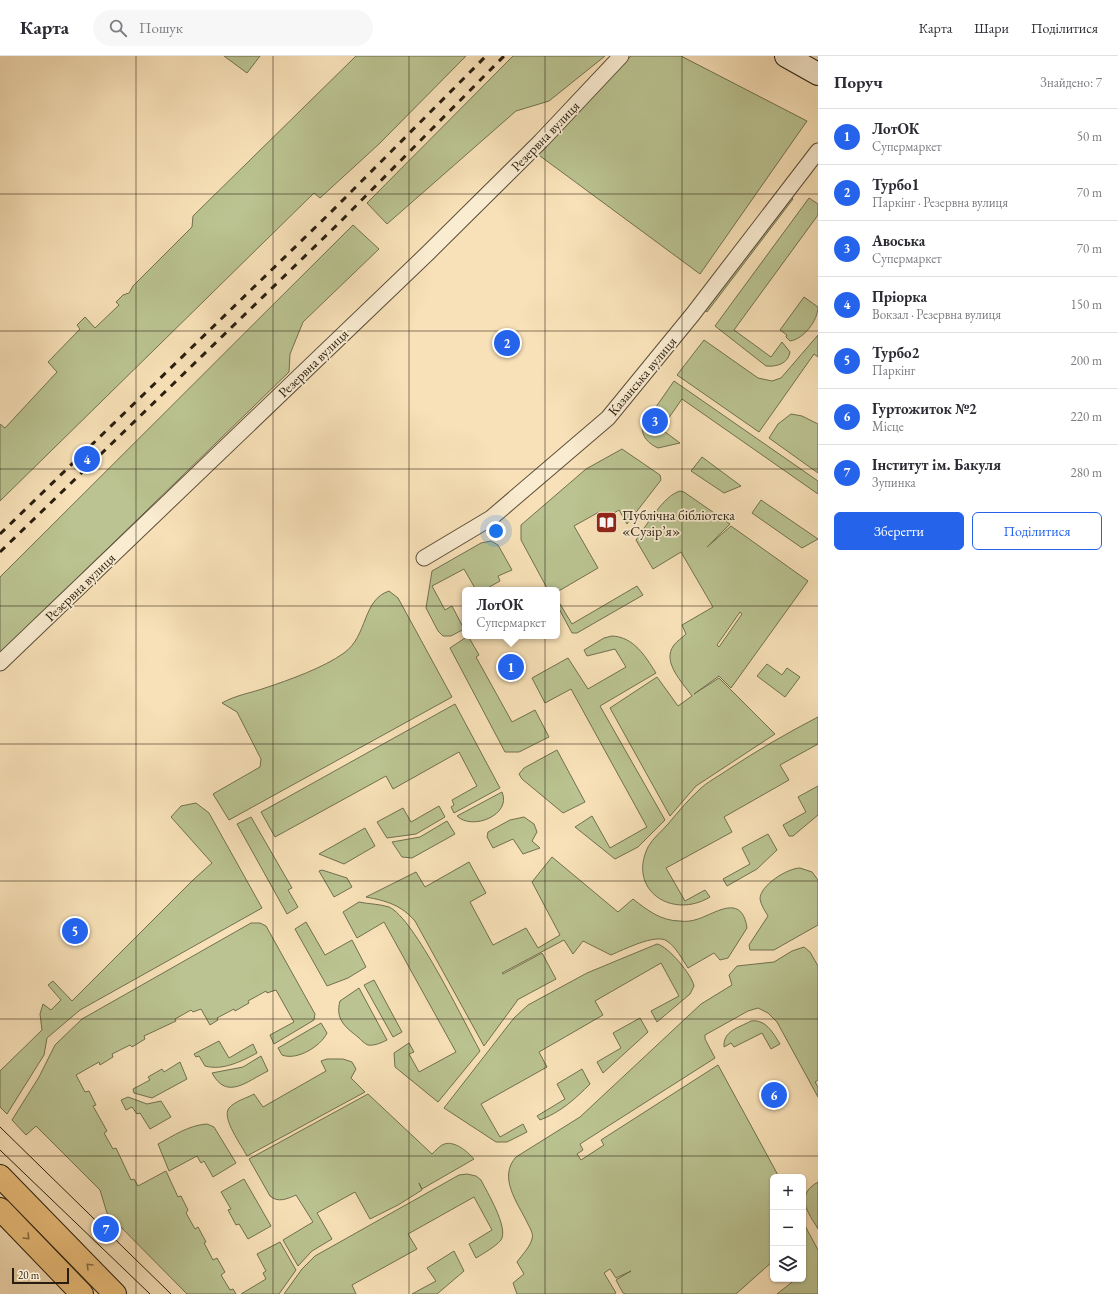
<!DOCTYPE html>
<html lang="uk">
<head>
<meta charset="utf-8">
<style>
	:root { --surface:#fff; --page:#f7f7f7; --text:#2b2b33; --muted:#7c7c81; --line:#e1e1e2; --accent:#2563eb }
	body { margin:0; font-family:"EB Garamond",serif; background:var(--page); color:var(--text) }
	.controls { position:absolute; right:12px; bottom:12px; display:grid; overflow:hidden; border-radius:6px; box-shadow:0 1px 3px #0004 }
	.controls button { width:36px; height:36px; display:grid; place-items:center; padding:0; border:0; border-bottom:1px solid var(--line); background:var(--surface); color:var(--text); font:20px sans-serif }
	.scale { position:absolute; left:12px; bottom:10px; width:57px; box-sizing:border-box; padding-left:4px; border:2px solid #281d0e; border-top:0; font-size:11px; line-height:14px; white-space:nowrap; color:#281d0e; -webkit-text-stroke:3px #faecd1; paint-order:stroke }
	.you { position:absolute; left:496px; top:475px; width:14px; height:14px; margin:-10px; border:3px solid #fff; border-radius:50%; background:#1a73e8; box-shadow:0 0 0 6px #1a73e833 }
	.badge { display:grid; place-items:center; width:26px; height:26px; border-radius:50%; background:var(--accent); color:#fff; font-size:13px; font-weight:700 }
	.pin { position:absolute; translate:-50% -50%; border:2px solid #fff; box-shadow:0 1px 4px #0006 }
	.popup { position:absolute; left:462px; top:531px; width:98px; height:52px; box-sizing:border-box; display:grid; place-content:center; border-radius:6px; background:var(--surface); filter:drop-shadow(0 1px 3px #0005); font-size:13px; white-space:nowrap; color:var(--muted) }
	.popup b { font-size:15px; color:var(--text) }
	.popup::after { content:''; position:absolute; left:50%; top:100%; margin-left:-8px; border:8px solid transparent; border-top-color:var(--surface) }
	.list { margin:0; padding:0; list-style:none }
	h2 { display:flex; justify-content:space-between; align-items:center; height:52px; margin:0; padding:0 16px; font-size:17px }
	h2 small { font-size:13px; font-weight:400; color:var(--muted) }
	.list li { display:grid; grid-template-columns:26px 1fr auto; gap:12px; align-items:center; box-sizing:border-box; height:56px; padding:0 16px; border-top:1px solid var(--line) }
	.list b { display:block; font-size:15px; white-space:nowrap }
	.list p { margin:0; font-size:13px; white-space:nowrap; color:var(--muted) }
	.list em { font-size:13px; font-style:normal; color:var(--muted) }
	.actions { display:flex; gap:8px; padding:12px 16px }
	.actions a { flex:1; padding:9px 0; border:1px solid var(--accent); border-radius:6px; text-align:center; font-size:14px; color:var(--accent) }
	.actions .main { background:var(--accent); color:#fff }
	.icon { flex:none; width:22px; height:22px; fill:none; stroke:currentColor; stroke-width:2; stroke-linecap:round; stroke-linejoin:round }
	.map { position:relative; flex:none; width:818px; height:1238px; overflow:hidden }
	header { display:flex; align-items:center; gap:24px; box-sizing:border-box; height:56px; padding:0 20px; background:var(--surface); border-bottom:1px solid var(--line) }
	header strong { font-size:19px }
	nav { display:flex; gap:22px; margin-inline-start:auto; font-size:14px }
	.search { width:280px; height:36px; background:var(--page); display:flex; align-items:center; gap:10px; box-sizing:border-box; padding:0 14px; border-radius:22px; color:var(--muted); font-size:15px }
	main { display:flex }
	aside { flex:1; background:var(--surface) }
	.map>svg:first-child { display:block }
	.green { fill:#bac391; stroke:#717050; fill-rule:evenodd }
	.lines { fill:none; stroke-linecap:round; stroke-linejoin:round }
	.street-casing { stroke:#5c4e38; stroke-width:17 }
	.secondary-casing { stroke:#281d0e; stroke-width:24 }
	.primary-casing { stroke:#281d0e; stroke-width:24 }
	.street { stroke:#faecd1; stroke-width:15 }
	.secondary { stroke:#faecd1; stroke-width:22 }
	.primary { stroke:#ecc07c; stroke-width:22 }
	.tram { stroke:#281d0e; stroke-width:1 }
	.rail { stroke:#281d0e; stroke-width:3; stroke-dasharray:7 7; stroke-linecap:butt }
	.oneway { stroke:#8a6e45 }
	.grid { fill:none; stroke:#281d0e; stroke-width:1; stroke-opacity:0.55 }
	.labels { text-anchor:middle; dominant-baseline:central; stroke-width:3.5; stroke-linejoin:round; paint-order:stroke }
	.street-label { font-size:14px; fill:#281d0e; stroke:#faecd1 }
	.poi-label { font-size:14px; fill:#281d0e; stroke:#faecd1; text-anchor:start }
</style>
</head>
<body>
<header>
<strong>Карта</strong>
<div class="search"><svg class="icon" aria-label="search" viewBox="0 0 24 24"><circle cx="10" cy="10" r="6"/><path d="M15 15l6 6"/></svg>Пошук</div>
<nav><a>Карта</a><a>Шари</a><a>Поділитися</a></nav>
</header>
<main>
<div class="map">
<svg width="818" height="1238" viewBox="0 0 818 1238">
	<rect width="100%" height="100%" fill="#f8e1b8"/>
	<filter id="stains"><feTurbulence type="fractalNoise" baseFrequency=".005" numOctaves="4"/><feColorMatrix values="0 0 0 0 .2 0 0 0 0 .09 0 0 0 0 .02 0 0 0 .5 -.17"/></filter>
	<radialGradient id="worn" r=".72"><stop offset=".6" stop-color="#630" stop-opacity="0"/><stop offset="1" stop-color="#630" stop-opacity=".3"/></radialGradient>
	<g class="green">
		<polygon points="224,0 260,0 247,17"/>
		<polygon points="356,0 466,0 379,88 320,142 314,137 0,445 0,368 5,372 57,316 48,306 80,273 77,269 85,261 95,272 119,249 116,246 123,239 129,237 133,230 192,171 193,160"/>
		<polygon points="513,0 605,0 549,45 516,55 387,168 367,147"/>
		<polygon points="631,0 681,0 807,65 700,218 536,97"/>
		<polygon points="788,139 793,143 707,256 702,252"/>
		<path d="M809,142L818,148V159L734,274L771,301L782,286L790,296C788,308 776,311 766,310L715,270Z"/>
		<polygon points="353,169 379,193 303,266 290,298 289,316 0,597 0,521"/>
		<path d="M804,241L818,251C818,264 804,283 790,285L786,281L787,279L780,274Z"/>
		<polygon points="818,279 818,301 814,298 759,376 677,319 704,284 758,322 772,325 781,322"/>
		<path d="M674,325L818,425V438L682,343L661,373L680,387L658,392C649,388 642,381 642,371Z"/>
		<polygon points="791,358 802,360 818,368 818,417 769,382 778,368"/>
		<polygon points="622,393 660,419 661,424 627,468 619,454 604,463 599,456 574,470 598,512 557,536 557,534 548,534 521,484 521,469 586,413"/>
		<polygon points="702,401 741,430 724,437 691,415"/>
		<path d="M680,435L684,436L730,468L707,491L731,470L808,525L731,632L719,620L694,638L719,622L775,678L696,730L670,760L610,652L657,621L678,650L692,640C683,627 661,606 674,589C677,585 682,582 686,578L682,569L713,551L681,496L653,513L636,484C647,469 663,440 680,435ZM740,556L742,558L719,591L717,589Z"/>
		<polygon points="761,444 818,483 802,492 752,457"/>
		<polygon points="491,485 498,489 512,514 498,520 500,525 484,534 476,534 464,513 432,530 445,554 452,550 464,573 451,580 443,580 438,575 426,552 432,515 481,487"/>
		<polygon points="637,530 643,539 577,577 572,577 557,549 557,543 572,568"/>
		<path d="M389,535L398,542L452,641L229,764L213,738L260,711L261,703L237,656L222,647C236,639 251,637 265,632C289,624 323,612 344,597C368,580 362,544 389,535Z"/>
		<polygon points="468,580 479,599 476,601 512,666 535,654 549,681 519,696 505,696 450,592"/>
		<path d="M612,580C634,581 645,600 656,617L600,650L665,764L638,791L615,803L575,771L592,760L610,792L647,771L571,633L545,647L532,622L568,602L588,633L626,611L615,593L587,600L584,594L604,582Z"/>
		<polygon points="767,608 782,619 787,612 800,621 785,641 757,620"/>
		<polygon points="455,648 500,732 454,757 451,751 454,749 452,744 477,730 459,696 393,733 386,720 275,781 261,756"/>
		<path d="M818,661V688L780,709L789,724L724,761L732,776L666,812L685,845L705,834L710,841C672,864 627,834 648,791C653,782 662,775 668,768C678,756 688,744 699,734C707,726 719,720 729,713C758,694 787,677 818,661Z"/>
		<polygon points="557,694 585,746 563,757 522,723 519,718 524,712"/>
		<polygon points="818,730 818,759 793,780 789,780 783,769 806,756 798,741"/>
		<path d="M502,736C512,759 472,775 457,760Z"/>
		<polygon points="196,747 209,757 262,852 80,954 47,982 44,999 7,1058 0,1051 0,1015 42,974 40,958 43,948 51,954 61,944 48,929 53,925 72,945 193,824 212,807 171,761 181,750"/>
		<polygon points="439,750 445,761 416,778 387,782 377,766 403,752 411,766"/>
		<polygon points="251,761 292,832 288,834 298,851 287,858 237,768"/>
		<polygon points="524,761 534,768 537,776 532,785 540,792 523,798 513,783 493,792 487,781 488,776 510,764"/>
		<polygon points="447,765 455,778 412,802 402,801 392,786 420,781"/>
		<polygon points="365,772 375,790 344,808 319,798"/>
		<polygon points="768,778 777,794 757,813 727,830 723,823 750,808 742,792"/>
		<path d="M552,801L618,856L633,843C647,854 661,865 680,865C686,866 692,865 698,863C716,857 742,837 747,872L728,902L720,904L714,897L688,912C682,903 676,891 667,885C656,877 623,894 611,899L583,885L573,898L564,884L502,917L503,918L542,897L556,923L517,944V945L484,990L415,865C401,849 387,845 366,841L416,816L425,831L469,806L486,837L470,846L493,889L526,872L538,892L560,879L532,826Z"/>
		<path d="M800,812L812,816L818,824V869L774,894H750L749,889L768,860C765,855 761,849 760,843C760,829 788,812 800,812Z"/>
		<polygon points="322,814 347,822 352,831 334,841 319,815"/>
		<path d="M359,846C368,848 380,848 389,851C414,862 464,966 480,995L438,1046L395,1011L394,997L409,987L414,996L409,998L419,1016L456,996L384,866L357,882L343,856Z"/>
		<polygon points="306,866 325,899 352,884 366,911 348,922 327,930 295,873"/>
		<polygon points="251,867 260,867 266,870 315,958 314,964 274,988 270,979 294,966 276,934 267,937 266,935 248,945 249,947 235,955 234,953 217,962 218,964 210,969 201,953 193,956 191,954 175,963 176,965 144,980 145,983 132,991 130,989 112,998 113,1001 100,1009 99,1006 76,1019 85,1036 89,1035 96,1049 93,1050 107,1075 104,1077 113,1093 116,1092 131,1124 134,1123 138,1130 166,1115 178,1141 181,1140 188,1154 186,1157 195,1173 198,1171 206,1186 204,1187 213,1204 217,1202 225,1216 221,1219 230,1234 233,1233 236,1238 187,1238 107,1157 100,1134 36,1070 26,1079 12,1064 39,1021 55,989 82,963"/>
		<path d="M657,888C668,890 692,919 694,930L690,938L657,966L651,955L679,940L661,907L595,945L603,959L539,996L547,1011L481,1048L500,1081L523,1068L527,1076L507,1086H496L444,1052L514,962L528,949L587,917Z"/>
		<path d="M804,891L810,896L818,910V1024L815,1026L818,1031V1041L777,966L768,957L758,952L748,955L705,979V983L715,1002L580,1088L583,1094L577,1098L581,1104L604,1089L601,1084L718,1009L779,1121H773V1205L736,1238H626L623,1237L616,1224L631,1215L616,1222L610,1213L604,1217L616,1237L614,1238H517L513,1227L524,1218L517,1206C522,1199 530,1191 532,1183C534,1177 529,1171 527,1166C517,1146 498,1121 516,1101L580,1061L701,948L732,929L729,919L737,910L774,906L792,895Z"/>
		<polygon points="374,924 402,976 393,981 364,929"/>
		<path d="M359,932L387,984C381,987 374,990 368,989C365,988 361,984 358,981C345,971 335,963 340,945Z"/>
		<polygon points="640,962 648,976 603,1017 597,1006 621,992 613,977"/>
		<path d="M751,965C766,963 773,977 780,988L771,993L762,977L734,991L731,987L724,991C723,975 738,972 751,965Z"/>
		<path d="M321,967L327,977C321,990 297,1005 282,999L278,992Z"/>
		<path d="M219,985L229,1002L253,988L257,997C242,1005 223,1015 205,1010L199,1000L196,1001L194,998Z"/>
		<path d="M261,1000L268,1015C247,1025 227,1045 212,1017L243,1011Z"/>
		<path d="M327,1003H343L352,1006L356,1013L351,1022L365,1036L247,1100C242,1090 221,1062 229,1052C235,1045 247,1042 254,1038L263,1051L326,1015L321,1005Z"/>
		<polygon points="180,1006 187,1023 152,1042 134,1037 133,1033 150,1024 148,1021 162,1013 164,1016"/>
		<path d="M582,1013L590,1028C575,1043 561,1056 540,1064L537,1060L565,1043L557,1028Z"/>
		<path d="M368,1038L432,1098C435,1095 439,1091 442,1089C453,1083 467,1095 474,1103L422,1133L419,1127L422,1134L398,1149L370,1163L355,1136L317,1157L332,1183L312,1195L298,1210L283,1184L313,1166L296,1139C287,1143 278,1147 270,1140L249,1103Z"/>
		<polygon points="128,1041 147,1048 161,1045 171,1061 150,1073 140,1057 137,1058 132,1051 126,1054 121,1044"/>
		<path d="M207,1068L214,1071L236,1107L213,1121L204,1105L201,1107L197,1100L169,1115L158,1088C173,1080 189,1069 207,1068Z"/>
		<path d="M467,1118L476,1120L481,1124C487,1136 509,1172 501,1184C495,1191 484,1197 476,1202L469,1188L492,1174L474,1141L408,1178L417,1193L352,1229L356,1238H284L302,1213L315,1200L459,1119Z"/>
		<polygon points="244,1123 271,1170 248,1183 239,1168 236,1169 228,1154 231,1153 221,1136"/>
		<path d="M818,1126V1173C808,1156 794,1140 818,1126Z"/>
		<polygon points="803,1166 818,1194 818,1238 777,1238 796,1223 803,1223"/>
		<polygon points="280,1186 296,1214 279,1238 241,1238 266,1223 263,1217 266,1215 257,1198"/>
		<polygon points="454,1195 464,1215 437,1238 412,1238 436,1225 427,1212"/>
	</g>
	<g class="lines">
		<defs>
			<g id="street">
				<polyline points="424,502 491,462 608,362 693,258 818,95"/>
				<polyline points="0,607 429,196 541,85 621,0"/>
			</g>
			<polyline id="secondary" points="786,0 818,18"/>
			<g id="primary">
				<polyline points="0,1120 115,1238"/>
				<polyline points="0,1153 82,1238"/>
			</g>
		</defs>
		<use href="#street" class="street-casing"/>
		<use href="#secondary" class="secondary-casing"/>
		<use href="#primary" class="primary-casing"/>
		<use href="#street" class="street"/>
		<use href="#secondary" class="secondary"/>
		<use href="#primary" class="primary"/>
		<g class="tram">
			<polyline points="0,1071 171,1238"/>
			<polyline points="0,1094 150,1238"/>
		</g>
		<g class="rail">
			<polyline points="0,478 328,159 486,0"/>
			<polyline points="0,496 338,168 504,0"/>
		</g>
	</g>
	<defs><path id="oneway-chevron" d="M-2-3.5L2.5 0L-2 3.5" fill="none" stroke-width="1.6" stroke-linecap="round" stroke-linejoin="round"/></defs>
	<g class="oneway">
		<use href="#oneway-chevron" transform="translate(27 1181) rotate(46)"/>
		<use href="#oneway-chevron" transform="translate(89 1210) rotate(-135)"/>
	</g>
	<path class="grid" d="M136,0V1238M273,0V1238M409,0V1238M545,0V1238M682,0V1238M0,138H818M0,275H818M0,413H818M0,550H818M0,688H818M0,825H818M0,963H818M0,1100H818"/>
	<defs>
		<symbol id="library-square" viewBox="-11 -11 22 22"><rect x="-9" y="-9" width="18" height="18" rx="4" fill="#8f2418" stroke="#faecd1"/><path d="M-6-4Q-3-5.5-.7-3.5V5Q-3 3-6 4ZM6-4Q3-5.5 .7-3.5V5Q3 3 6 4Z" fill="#fff"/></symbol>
	</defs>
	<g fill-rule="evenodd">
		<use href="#library-square" x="594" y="454" width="25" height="25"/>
	</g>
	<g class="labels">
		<g class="street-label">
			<text transform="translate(545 80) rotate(-46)">Резервна вулиця</text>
			<text transform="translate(313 307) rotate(-44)">Резервна вулиця</text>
			<text transform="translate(642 320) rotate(-50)">Казанська вулиця</text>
			<text transform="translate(80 531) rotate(-44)">Резервна вулиця</text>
		</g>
		<g class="poi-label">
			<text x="622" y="459">Публічна бібліотека<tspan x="622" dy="16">«Сузір’я»</tspan></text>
		</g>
	</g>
	<rect width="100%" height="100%" filter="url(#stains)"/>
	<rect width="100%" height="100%" fill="url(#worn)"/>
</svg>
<div class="controls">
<button>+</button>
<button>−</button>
<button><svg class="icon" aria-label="layers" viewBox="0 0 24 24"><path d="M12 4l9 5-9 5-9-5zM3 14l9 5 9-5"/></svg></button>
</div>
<div class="scale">20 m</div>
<div class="you"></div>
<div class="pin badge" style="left:511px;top:611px">1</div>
<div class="popup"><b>ЛотОК</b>Супермаркет</div>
<div class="pin badge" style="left:507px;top:287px">2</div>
<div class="pin badge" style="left:655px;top:365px">3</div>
<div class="pin badge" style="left:87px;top:403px">4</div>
<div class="pin badge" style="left:75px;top:875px">5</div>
<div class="pin badge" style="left:774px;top:1039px">6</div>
<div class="pin badge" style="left:106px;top:1173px">7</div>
</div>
<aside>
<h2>Поруч<small>Знайдено: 7</small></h2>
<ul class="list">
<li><span class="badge">1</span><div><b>ЛотОК</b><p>Супермаркет</p></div><em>50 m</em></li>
<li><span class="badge">2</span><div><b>Турбо1</b><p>Паркінг · Резервна вулиця</p></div><em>70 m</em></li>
<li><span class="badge">3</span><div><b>Авоська</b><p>Супермаркет</p></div><em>70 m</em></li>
<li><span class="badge">4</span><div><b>Пріорка</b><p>Вокзал · Резервна вулиця</p></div><em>150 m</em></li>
<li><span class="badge">5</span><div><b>Турбо2</b><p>Паркінг</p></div><em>200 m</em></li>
<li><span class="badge">6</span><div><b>Гуртожиток №2</b><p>Місце</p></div><em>220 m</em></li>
<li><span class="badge">7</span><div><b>Інститут ім. Бакуля</b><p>Зупинка</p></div><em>280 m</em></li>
</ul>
<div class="actions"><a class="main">Зберегти</a><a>Поділитися</a></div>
</aside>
</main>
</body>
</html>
